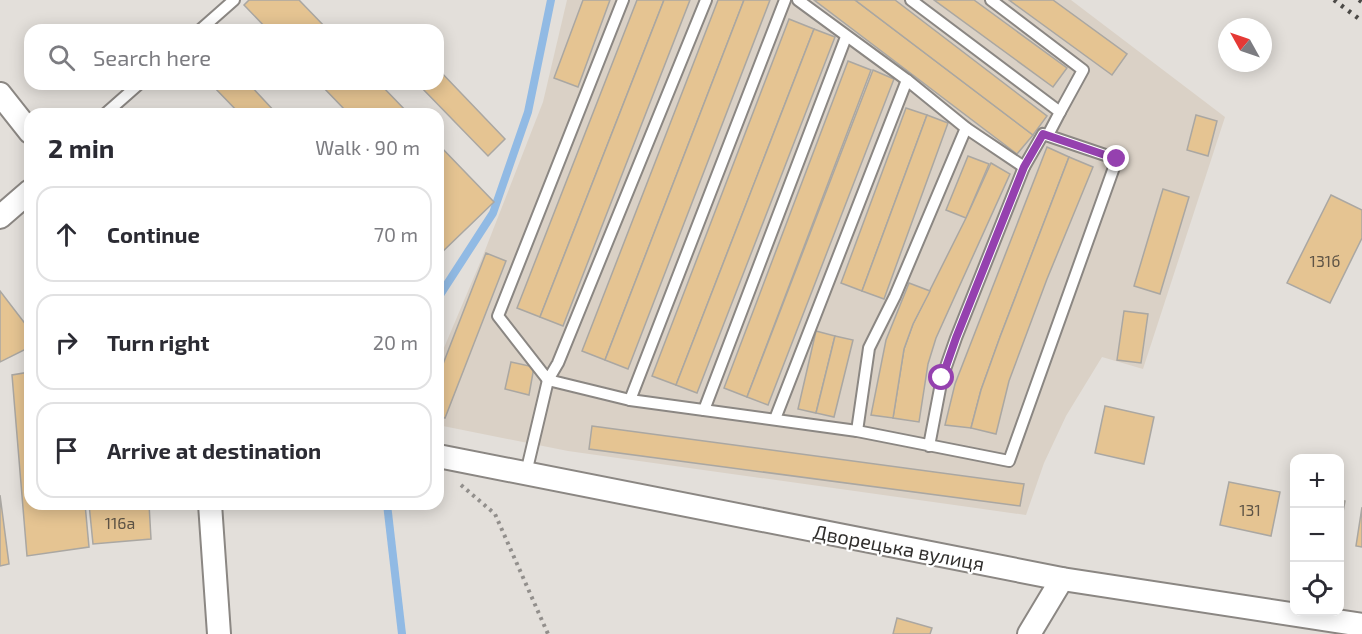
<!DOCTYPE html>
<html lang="en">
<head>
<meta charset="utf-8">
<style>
	:root { --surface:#fff; --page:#f7f7f7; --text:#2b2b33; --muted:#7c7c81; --line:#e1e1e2 }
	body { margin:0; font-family:"Exo 2",sans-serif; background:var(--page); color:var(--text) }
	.controls { position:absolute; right:18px; bottom:18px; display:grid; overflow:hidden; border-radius:12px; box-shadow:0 3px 15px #0003 }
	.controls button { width:54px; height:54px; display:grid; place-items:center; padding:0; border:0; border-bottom:2px solid var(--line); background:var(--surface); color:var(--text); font:30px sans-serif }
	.compass { position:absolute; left:1218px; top:18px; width:54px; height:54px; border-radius:50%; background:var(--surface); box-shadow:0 3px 15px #0003; rotate:310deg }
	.stop { position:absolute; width:18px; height:18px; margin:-14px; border:4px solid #9541af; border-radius:50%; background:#fff }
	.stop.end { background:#9541af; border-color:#fff; box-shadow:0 2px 6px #0008 }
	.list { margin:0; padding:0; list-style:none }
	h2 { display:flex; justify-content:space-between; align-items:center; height:78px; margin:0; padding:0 24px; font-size:26px }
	h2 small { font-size:20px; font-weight:400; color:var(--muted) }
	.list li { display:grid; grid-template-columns:39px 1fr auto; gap:18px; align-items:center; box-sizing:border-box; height:96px; margin:0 12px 12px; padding:0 12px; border:2px solid var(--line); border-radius:18px }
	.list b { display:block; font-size:22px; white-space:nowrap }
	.list em { font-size:20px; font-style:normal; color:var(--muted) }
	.icon { flex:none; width:33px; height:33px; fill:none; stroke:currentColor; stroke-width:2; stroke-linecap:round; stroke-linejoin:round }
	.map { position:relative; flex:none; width:1362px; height:634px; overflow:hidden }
	.search { position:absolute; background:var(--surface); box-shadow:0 3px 15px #0003; left:24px; top:24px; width:420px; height:66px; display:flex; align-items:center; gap:15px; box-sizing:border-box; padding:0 21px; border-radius:18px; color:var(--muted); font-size:22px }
	.panel { position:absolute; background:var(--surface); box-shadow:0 3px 15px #0003; left:24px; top:108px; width:420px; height:402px; border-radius:18px }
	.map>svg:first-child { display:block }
	.built { fill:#dad1c6 }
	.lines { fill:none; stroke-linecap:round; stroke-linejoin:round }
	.stream { stroke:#91bae4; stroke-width:8 }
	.building { fill:#e5c492; stroke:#aaa7a2; stroke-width:1.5 }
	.service-casing { stroke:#8b8783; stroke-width:14 }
	.minor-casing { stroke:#8b8783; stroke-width:26 }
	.path { stroke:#928f8c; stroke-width:4; stroke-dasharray:3 4.5; stroke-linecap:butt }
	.service { stroke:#fff; stroke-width:10 }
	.minor { stroke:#fff; stroke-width:22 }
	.rail { stroke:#4b4946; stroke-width:4.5; stroke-dasharray:3 6; stroke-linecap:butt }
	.route { stroke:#9541af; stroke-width:8 }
	.labels { text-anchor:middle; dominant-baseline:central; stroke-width:4.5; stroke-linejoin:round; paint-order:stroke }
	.number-label { font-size:16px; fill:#5e5446 }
	.street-label { font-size:20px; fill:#312f2d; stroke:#fff }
</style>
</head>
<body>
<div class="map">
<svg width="1362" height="634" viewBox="0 0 1362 634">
	<rect width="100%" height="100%" fill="#e3dfda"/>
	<polygon class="built" points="567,0 1071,0 1225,117 1143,369 1102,357 1066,416 1044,463 1026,515 568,451 438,425 438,362 482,258 543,102"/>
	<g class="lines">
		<g class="stream">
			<polyline points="438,298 493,213 528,112 551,0"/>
			<polyline points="387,504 402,634"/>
		</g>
	</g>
	<g class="building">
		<polygon points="249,0 299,0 328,30 268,30 244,5"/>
		<polygon points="583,0 610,0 578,87 554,78"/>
		<polygon points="637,0 664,0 540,317 517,308"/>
		<polygon points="664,0 690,0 563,326 540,317"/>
		<polygon points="718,0 744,0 605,360 582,351"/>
		<polygon points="744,0 770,0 628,369 605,360"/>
		<polygon points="814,0 855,0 1033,135 1017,154"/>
		<polygon points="855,0 895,0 1047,116 1033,135"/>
		<polygon points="934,0 974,0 1067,68 1053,87"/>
		<polygon points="1009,0 1053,0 1127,54 1112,75"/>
		<polygon points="789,19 814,29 676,385 652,376"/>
		<polygon points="814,29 835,37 697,393 676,385"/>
		<polygon points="848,61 871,70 747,397 724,388"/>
		<polygon points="438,69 505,139 488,156 418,84 438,84"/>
		<polygon points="873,70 894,79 768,405 747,397"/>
		<polygon points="211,84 249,84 277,114 240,114"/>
		<polygon points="320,84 380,84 409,114 340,114 345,110"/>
		<polygon points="906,108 927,115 862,291 841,283"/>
		<polygon points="927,115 948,123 884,299 862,291"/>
		<polygon points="1196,115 1217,121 1208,156 1187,150"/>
		<polygon points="438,144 494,202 438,256"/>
		<polygon points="1047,147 1069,157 1000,337 981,390 971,428 945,425 955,384"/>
		<polygon points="968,156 989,164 966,218 946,210"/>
		<polygon points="1069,157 1093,167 1047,279 1009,381 996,434 971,428 981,390 1000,337"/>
		<polygon points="991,163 1010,174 936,338 928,364 919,422 893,418 904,349 913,324 966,218"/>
		<polygon points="1163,189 1189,197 1160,294 1134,286"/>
		<polygon points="1331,195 1362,210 1362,238 1330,303 1287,283"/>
		<polygon points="486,253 506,261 445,418 438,416 438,377"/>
		<polygon points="909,283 930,291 913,324 904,349 893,418 871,415 886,340"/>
		<polygon points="0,291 30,330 30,347 0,362"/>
		<polygon points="1124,311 1148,314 1141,363 1117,360"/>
		<polygon points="816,331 835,336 816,413 798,409"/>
		<polygon points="835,336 853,340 834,417 816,413"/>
		<polygon points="511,362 534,367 529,395 505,389"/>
		<polygon points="30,372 30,504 85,504 89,547 27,556 12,375"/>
		<polygon points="1105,406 1154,417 1144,464 1095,453"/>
		<polygon points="592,426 1024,484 1020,506 589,449"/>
		<polygon points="1229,482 1280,492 1271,536 1220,525"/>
		<polygon points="0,495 9,564 0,566"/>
		<polygon points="1340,500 1345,501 1340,528"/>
		<polygon points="89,504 149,504 151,539 93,544"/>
		<polygon points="1362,507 1362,547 1356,546"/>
		<polygon points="897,618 932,628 930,634 893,634"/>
	</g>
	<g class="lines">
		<defs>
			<g id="service">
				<polyline points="623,0 498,316 548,380 558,363 706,0"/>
				<polyline points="798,0 907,80 966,128 1024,167"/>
				<polyline points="911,0 1060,112 1048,135"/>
				<polyline points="991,0 1083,70 1060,112"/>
				<polyline points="200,30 234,0"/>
				<polyline points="105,114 139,84"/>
				<polyline points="630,400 785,0"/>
				<polyline points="704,410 846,37"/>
				<polyline points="775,419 907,80"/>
				<polyline points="857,431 869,348 895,296 966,128"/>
				<polyline points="526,473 548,380 630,400 857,431 1009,461 1117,159 1043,134 1024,167 956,338 942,378 929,446"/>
			</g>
			<g id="minor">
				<polyline points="0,94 30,132"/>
				<polyline points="0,217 30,191"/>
				<polyline points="438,456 1062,579 1362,625"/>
				<polyline points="210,504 219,634"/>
				<polyline points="1029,634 1062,579"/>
			</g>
		</defs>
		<use href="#service" class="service-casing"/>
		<use href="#minor" class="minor-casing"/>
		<polyline class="path" points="461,485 495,514 548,634"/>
		<use href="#service" class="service"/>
		<use href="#minor" class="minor"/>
		<g class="rail">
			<polyline points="1334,0 1362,21"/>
			<polyline points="1359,0 1362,2"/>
		</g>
	</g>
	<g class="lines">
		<polyline class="route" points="942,378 956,338 1024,167 1043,134 1117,159"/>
	</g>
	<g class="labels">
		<g class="number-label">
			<text x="1325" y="260">131б</text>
			<text x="1250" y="509">131</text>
			<text x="120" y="522">116а</text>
		</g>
		<g class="street-label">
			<text transform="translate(899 547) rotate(11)">Дворецька вулиця</text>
		</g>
	</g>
</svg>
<div class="controls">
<button>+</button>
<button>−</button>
<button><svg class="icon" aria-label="locate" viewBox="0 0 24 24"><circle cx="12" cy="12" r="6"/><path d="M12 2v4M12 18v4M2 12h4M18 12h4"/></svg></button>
</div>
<svg class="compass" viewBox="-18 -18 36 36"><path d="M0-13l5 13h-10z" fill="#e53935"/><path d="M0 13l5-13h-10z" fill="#7c7c81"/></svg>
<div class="stop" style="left:942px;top:378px"></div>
<div class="stop end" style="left:1117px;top:159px"></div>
<div class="search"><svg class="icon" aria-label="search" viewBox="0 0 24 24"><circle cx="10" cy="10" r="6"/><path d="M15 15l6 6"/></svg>Search here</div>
<section class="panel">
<h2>2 min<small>Walk · 90 m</small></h2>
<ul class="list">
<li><svg class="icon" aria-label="ahead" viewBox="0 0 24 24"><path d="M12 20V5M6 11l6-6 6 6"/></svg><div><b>Continue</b></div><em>70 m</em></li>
<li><svg class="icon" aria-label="right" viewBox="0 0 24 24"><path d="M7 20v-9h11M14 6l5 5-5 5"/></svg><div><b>Turn right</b></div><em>20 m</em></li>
<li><svg class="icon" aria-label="arrive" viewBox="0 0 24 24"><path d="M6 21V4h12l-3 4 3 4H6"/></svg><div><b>Arrive at destination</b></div></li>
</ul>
</section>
</div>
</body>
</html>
